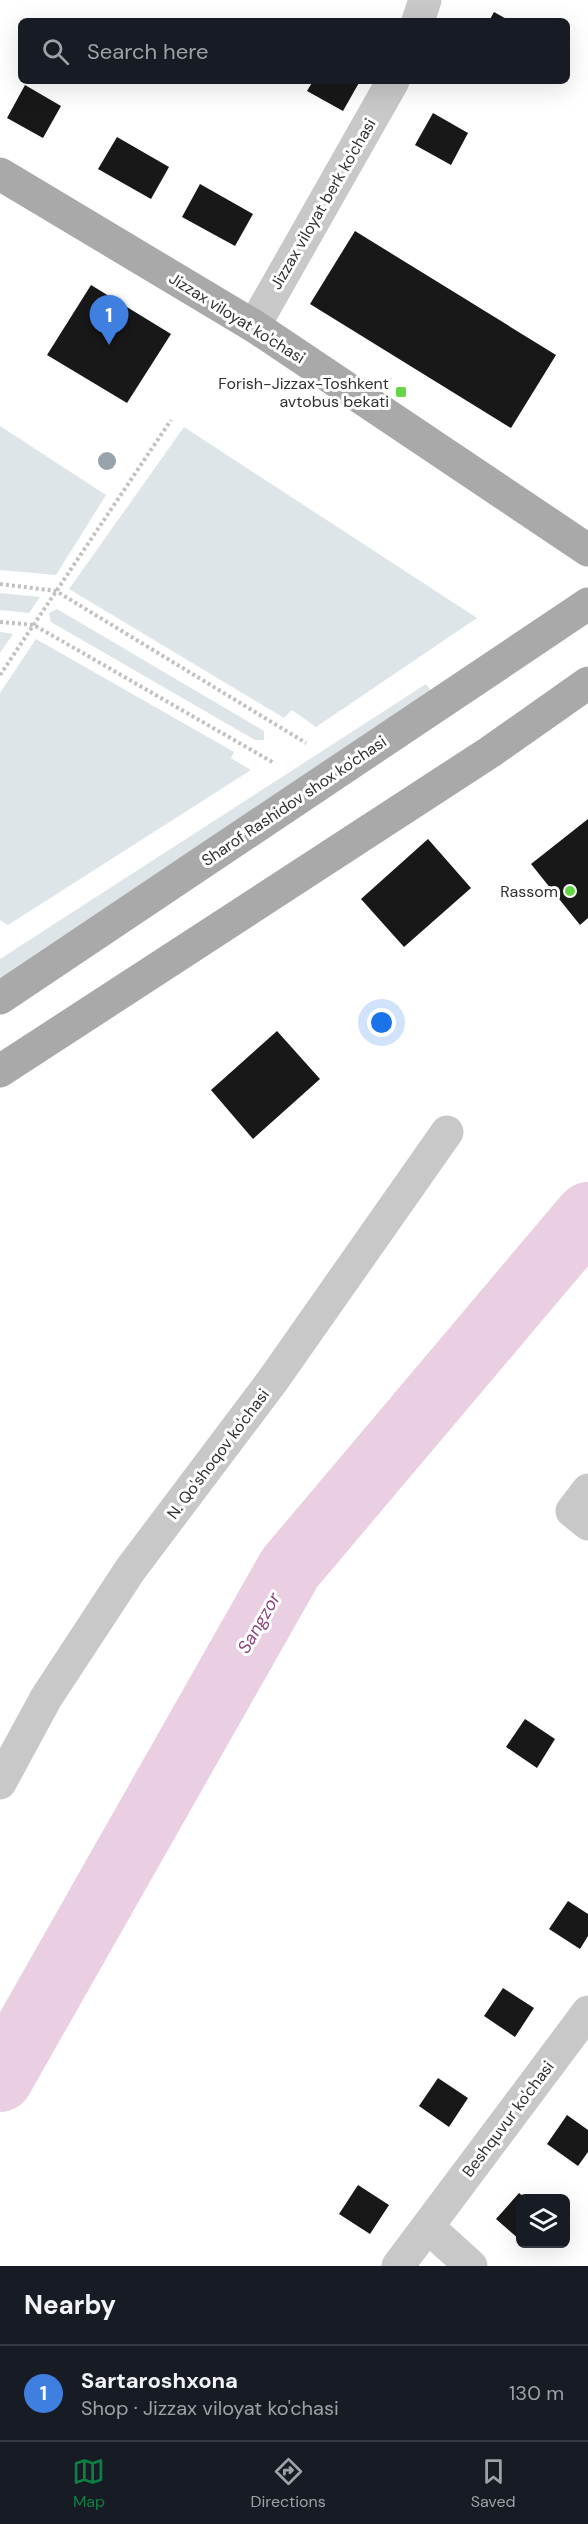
<!DOCTYPE html>
<html lang="en">
<head>
<meta charset="utf-8">
<style>
	:root { --surface:#171b24; --page:#20242c; --text:#f1f3f6; --muted:#9ea1a6; --line:#363941; --accent:#0b8043 }
	body { margin:0; font-family:"DM Sans",sans-serif; background:var(--page); color:var(--text) }
	.controls { position:absolute; right:18px; bottom:18px; display:grid; overflow:hidden; border-radius:9px; box-shadow:0 6px 24px #0002 }
	.controls button { width:54px; height:54px; display:grid; place-items:center; padding:0; border:0; border-bottom:2px solid var(--line); background:var(--surface); color:var(--text); font:30px sans-serif }
	.you { position:absolute; left:382px; top:1023px; width:21px; height:21px; margin:-15px; border:4px solid #fff; border-radius:50%; background:#1a73e8; box-shadow:0 0 0 9px #1a73e833 }
	.badge { display:grid; place-items:center; width:39px; height:39px; border-radius:50%; background:var(--accent); color:#fff; font-size:20px; font-weight:700 }
	.pin { position:absolute; translate:-50% -50px; filter:drop-shadow(0 2px 3px #0008) }
	.pin::after { content:''; position:absolute; top:32px; width:21px; height:18px; background:inherit; clip-path:polygon(0 0,100% 0,50% 100%) }
	.list { margin:0; padding:0; list-style:none }
	h2 { display:flex; justify-content:space-between; align-items:center; height:78px; margin:0; padding:0 24px; font-size:26px }
	h2 small { font-size:20px; font-weight:400; color:var(--muted) }
	.list li { display:grid; grid-template-columns:39px 1fr auto; gap:18px; align-items:center; box-sizing:border-box; height:96px; padding:0 24px; border-top:2px solid var(--line) }
	.list b { display:block; font-size:22px; white-space:nowrap }
	.list p { margin:0; font-size:20px; white-space:nowrap; color:var(--muted) }
	.list em { font-size:20px; font-style:normal; color:var(--muted) }
	.icon { flex:none; width:33px; height:33px; fill:none; stroke:currentColor; stroke-width:2; stroke-linecap:round; stroke-linejoin:round }
	.map { position:relative; flex:none; width:588px; height:2266px; overflow:hidden }
	.search { position:absolute; background:var(--surface); box-shadow:0 6px 24px #0002; left:18px; right:18px; top:18px; height:66px; display:flex; align-items:center; gap:15px; box-sizing:border-box; padding:0 21px; border-radius:9px; color:var(--muted); font-size:22px }
	.sheet { height:174px; background:var(--surface) }
	nav { display:flex; justify-content:space-around; align-items:center; box-sizing:border-box; height:84px; border-top:2px solid var(--line); background:var(--surface); font-size:16px; color:var(--muted) }
	nav a { display:grid; justify-items:center; gap:3px }
	nav .on { color:var(--accent) }
	.map>svg:first-child { display:block }
	.green { fill:#dde5e9 }
	.lines { fill:none; stroke-linecap:round; stroke-linejoin:round }
	.river { stroke:#eacfe3; stroke-width:66 }
	.building { fill:#181818 }
	.path { stroke:#c1c1c1; stroke-width:4; stroke-dasharray:3 3; stroke-linecap:butt }
	.minor { stroke:#c8c8c8; stroke-width:33 }
	.major { stroke:#a9a9a9; stroke-width:33 }
	.tree { fill:#97a4ac }
	.poi-dot { fill:#65d645; stroke:#fff; stroke-width:2 }
	.labels { text-anchor:middle; dominant-baseline:central; stroke-width:6; stroke-linejoin:round; paint-order:stroke }
	.street-label { font-size:16px; fill:#313131; stroke:#fff }
	.poi-label { font-size:16px; fill:#313131; stroke:#fff; text-anchor:end }
	.water-label { font-size:18px; font-style:italic; fill:#8c457b; stroke:#fff }
</style>
</head>
<body>
<div class="map">
<svg width="588" height="2266" viewBox="0 0 588 2266">
	<rect width="100%" height="100%" fill="#fff"/>
	<g class="green">
		<polygon points="0,426 106,495 56,575 0,570"/>
		<polygon points="184,427 477,618 316,727 292,710 284,718 69,589"/>
		<polygon points="0,593 40,597 29,613 0,610"/>
		<polygon points="57,609 264,731 264,740 255,740 51,622 49,613"/>
		<polygon points="0,632 13,634 0,653"/>
		<polygon points="36,639 234,752 231,758 251,770 8,925 0,920 0,693"/>
		<polygon points="426,684 436,697 0,988 0,959"/>
	</g>
	<g class="lines">
		<polyline class="river" points="0,2079 290,1568 588,1215"/>
	</g>
	<g class="building">
		<polygon points="494,12 510,21 489,21"/>
		<polygon points="313,81 360,81 343,111 307,91"/>
		<polygon points="25,85 61,106 43,138 7,118"/>
		<polygon points="433,113 468,133 451,165 415,145"/>
		<polygon points="117,137 169,167 151,199 98,169"/>
		<polygon points="200,184 253,214 235,246 182,217"/>
		<polygon points="355,231 556,355 511,428 310,304"/>
		<polygon points="91,285 171,334 127,403 47,355"/>
		<polygon points="588,819 588,918 580,925 531,864"/>
		<polygon points="428,839 471,888 404,947 361,899"/>
		<polygon points="277,1031 320,1079 253,1139 211,1090"/>
		<polygon points="525,1719 555,1739 537,1768 506,1747"/>
		<polygon points="568,1901 588,1914 588,1936 580,1949 549,1929"/>
		<polygon points="503,1988 534,2008 515,2037 484,2016"/>
		<polygon points="438,2078 468,2098 449,2127 419,2106"/>
		<polygon points="567,2115 588,2130 588,2152 578,2166 547,2144"/>
		<polygon points="358,2185 389,2205 370,2234 339,2214"/>
		<polygon points="519,2193 525,2198 520,2198 520,2240 496,2219"/>
	</g>
	<g class="lines">
		<g class="path">
			<polyline points="0,584 56,591 306,743"/>
			<polyline points="0,622 34,625 274,763"/>
			<polyline points="0,675 171,420"/>
		</g>
		<g class="minor">
			<polyline points="418,21 425,0"/>
			<polyline points="254,326 393,81"/>
			<polyline points="588,1490 572,1511 588,1524"/>
			<polyline points="0,1783 46,1698 130,1570 273,1380 447,1132"/>
			<polyline points="428,2227 471,2266"/>
			<polyline points="398,2266 588,2012"/>
		</g>
		<g class="major">
			<polyline points="0,174 254,326 588,550"/>
			<polyline points="0,998 588,604"/>
			<polyline points="0,1071 490,752 588,683"/>
		</g>
	</g>
	<circle class="tree" cx="107" cy="461" r="9"/>
	<g class="poi-dot">
		<rect x="395" y="386" width="12" height="12" rx="3"/>
		<circle cx="570" cy="891" r="6"/>
	</g>
	<g class="labels">
		<g class="street-label">
			<text transform="translate(323 204) rotate(-60)">Jizzax viloyat berk ko'chasi</text>
			<text transform="translate(237 318) rotate(32)">Jizzax viloyat ko'chasi</text>
			<text transform="translate(294 801) rotate(-34)">Sharof Rashidov shox ko'chasi</text>
			<text transform="translate(218 1454) rotate(-53)">N. Qo'shoqov ko'chasi</text>
			<text transform="translate(508 2119) rotate(-53)">Beshquvur ko'chasi</text>
		</g>
		<g class="poi-label">
			<text x="389" y="383">Forish-Jizzax-Toshkent<tspan x="389" dy="18">avtobus bekati</tspan></text>
			<text x="558" y="891">Rassom</text>
		</g>
		<g class="water-label">
			<text transform="translate(259 1623) rotate(-60)">Sangzor</text>
		</g>
	</g>
</svg>
<div class="controls">
<button><svg class="icon" aria-label="layers" viewBox="0 0 24 24"><path d="M12 4l9 5-9 5-9-5zM3 14l9 5 9-5"/></svg></button>
</div>
<div class="you"></div>
<div class="pin badge" style="left:109px;top:345px;background:#3f7fe0">1</div>
<div class="search"><svg class="icon" aria-label="search" viewBox="0 0 24 24"><circle cx="10" cy="10" r="6"/><path d="M15 15l6 6"/></svg>Search here</div>
</div>
<section class="sheet">
<h2>Nearby<small></small></h2>
<ul class="list">
<li><span class="badge" style="background:#3f7fe0">1</span><div><b>Sartaroshxona</b><p>Shop · Jizzax viloyat ko'chasi</p></div><em>130 m</em></li>
</ul>
</section>
<nav>
<a class="on"><svg class="icon" aria-label="map" viewBox="0 0 24 24"><path d="M3 6l6-2 6 2 6-2v14l-6 2-6-2-6 2zM9 4v14M15 6v14"/></svg>Map</a>
<a><svg class="icon" aria-label="directions" viewBox="0 0 24 24"><path d="M12 3l9 9-9 9-9-9zM9 14v-3h6M13 9l2 2-2 2"/></svg>Directions</a>
<a><svg class="icon" aria-label="saved" viewBox="0 0 24 24"><path d="M7 4h10v16l-5-4-5 4z"/></svg>Saved</a>
</nav>
</body>
</html>
